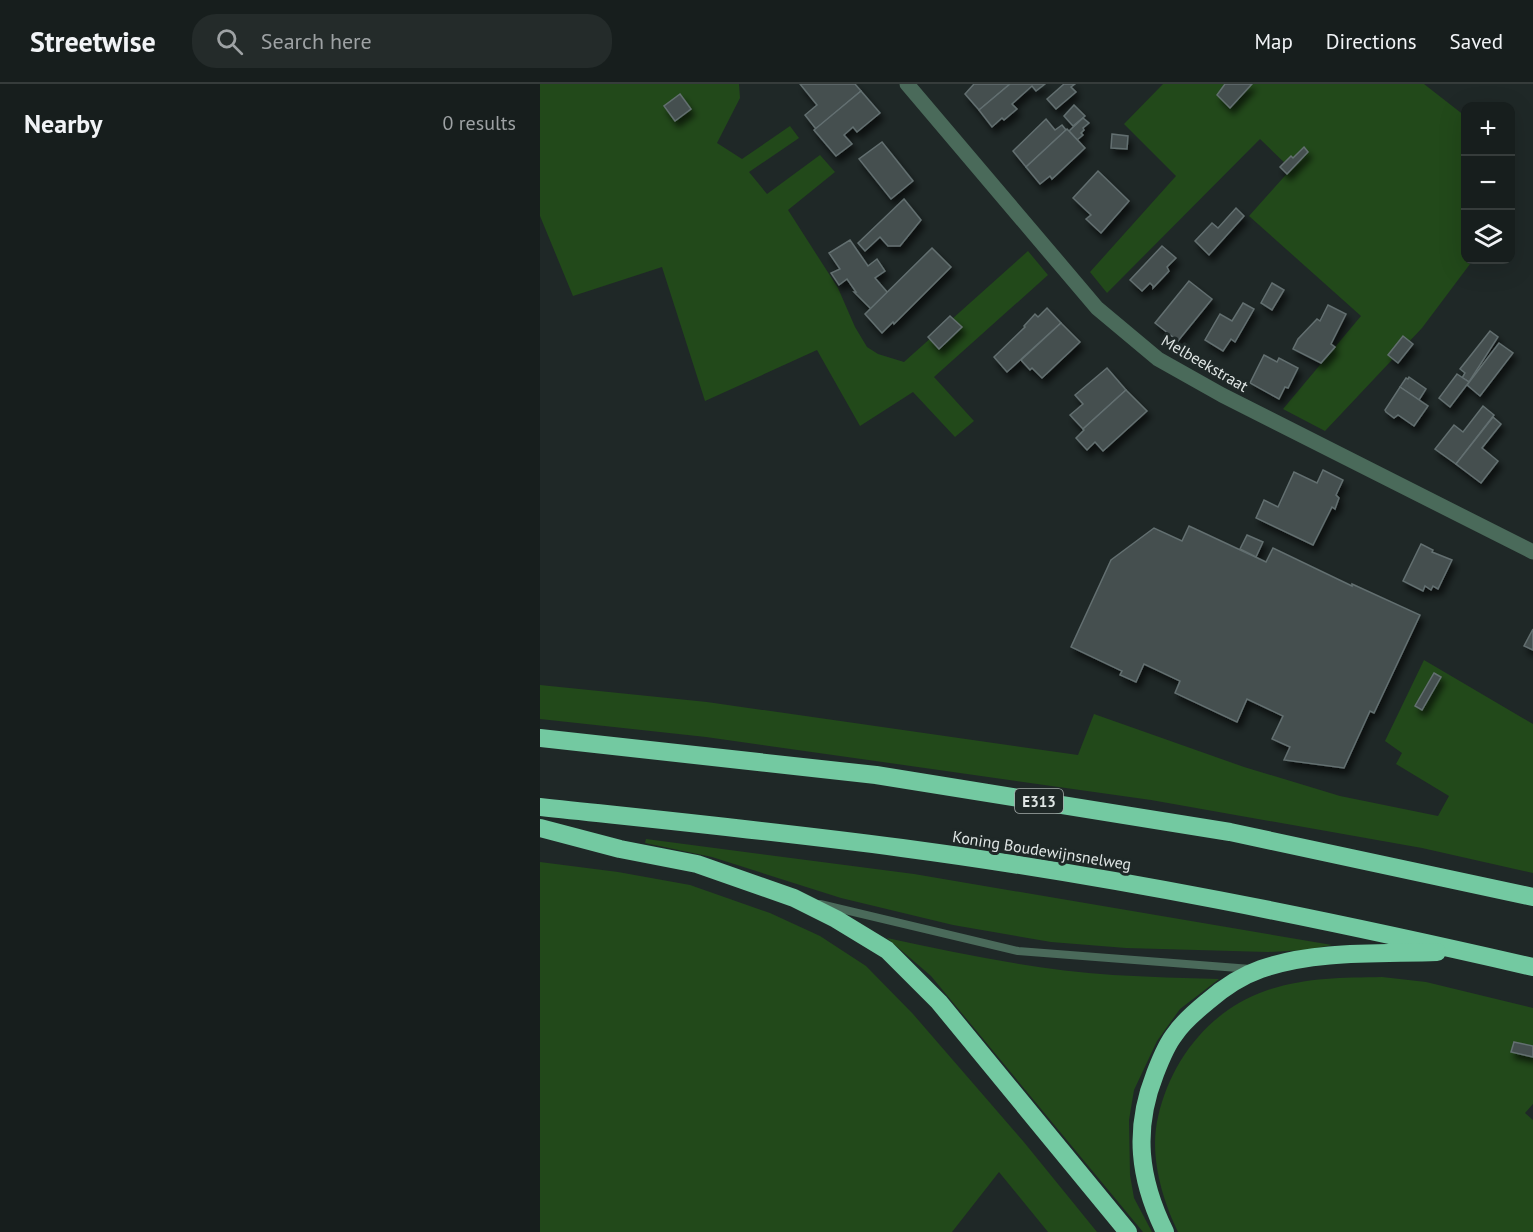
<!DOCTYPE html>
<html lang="en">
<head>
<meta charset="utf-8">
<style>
	:root { --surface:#171e1d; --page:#242b2a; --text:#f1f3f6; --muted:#9ea2a4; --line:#363c3b }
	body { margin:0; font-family:"PT Sans",sans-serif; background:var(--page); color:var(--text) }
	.controls { position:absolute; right:18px; top:18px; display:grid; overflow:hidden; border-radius:12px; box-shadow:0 6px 24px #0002 }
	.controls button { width:54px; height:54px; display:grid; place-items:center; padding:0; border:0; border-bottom:2px solid var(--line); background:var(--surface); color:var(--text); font:30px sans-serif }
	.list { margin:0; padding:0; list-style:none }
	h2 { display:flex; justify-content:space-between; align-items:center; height:78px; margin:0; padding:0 24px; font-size:26px }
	h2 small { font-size:20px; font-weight:400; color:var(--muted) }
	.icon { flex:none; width:33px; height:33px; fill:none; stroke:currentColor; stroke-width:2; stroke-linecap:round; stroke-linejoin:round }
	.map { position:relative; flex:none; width:993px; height:1148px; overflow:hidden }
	header { display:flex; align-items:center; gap:36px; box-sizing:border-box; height:84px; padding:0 30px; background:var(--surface); border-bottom:2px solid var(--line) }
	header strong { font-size:28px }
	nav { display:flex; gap:33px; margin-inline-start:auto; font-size:21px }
	.search { width:420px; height:54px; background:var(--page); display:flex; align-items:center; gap:15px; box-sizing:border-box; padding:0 21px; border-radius:24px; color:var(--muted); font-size:22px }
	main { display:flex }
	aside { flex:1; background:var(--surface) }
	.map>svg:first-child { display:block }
	.green { fill:#22491a }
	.building { fill:#444f50; stroke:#636f70; stroke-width:1.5; filter:url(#shadow) }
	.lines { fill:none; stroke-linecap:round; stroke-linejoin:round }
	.lane { stroke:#4a6a5a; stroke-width:8 }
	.street { stroke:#4a6a5a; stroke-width:15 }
	.highway { stroke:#73c9a1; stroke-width:18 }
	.labels { text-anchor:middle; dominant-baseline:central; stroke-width:6; stroke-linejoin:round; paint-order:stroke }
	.shield { fill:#1f2827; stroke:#a5acab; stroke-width:1.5 }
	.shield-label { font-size:15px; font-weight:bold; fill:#dfe5e4 }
	.street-label { font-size:16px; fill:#dfe5e4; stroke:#1f2827 }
</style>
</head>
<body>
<header>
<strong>Streetwise</strong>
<div class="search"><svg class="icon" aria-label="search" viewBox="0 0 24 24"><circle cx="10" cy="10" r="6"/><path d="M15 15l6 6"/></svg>Search here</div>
<nav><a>Map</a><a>Directions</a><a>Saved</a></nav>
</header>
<main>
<aside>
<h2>Nearby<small>0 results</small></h2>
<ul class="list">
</ul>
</aside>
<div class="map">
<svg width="993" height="1148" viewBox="0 0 993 1148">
	<defs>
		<filter id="shadow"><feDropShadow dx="3.5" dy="6" stdDeviation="3" flood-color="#0009"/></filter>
	</defs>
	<rect width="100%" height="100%" fill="#1f2827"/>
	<g class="green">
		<polygon points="0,0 199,0 200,14 177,59 202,75 250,42 259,54 209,88 227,110 280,71 295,88 248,126 298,204 315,243 327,263 338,270 364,278 488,167 508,191 394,293 434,337 415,353 373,308 320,342 277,266 165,317 122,183 33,212 0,132"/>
		<polygon points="623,0 884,0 925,32 926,118 922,123 925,126 926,176 933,176 882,244 785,347 743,325 821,232 709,132 751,85 720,55 567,209 550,188 636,92 584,40"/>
		<polygon points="884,576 993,640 993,789 882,764 611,716 166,653 0,635 0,601 167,618 538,671 554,630 704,683 800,712 898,732 909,712 856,680 862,669 845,657"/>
		<polygon points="106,755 374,790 792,861 765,866 728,868 586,864 511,858 413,841 301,814 172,773 105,759"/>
		<polygon points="0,778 78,788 150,801 230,829 280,852 326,882 373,930 483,1057 557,1148 508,1148 459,1088 412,1148 0,1148"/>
		<path d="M347,854C422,870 497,886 573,891C608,893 644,894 679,895L640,925L617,957L594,1006L589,1036L590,1091L594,1114L612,1148H603L391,892Z"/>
		<path d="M842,893L886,898L993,924V1020L985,1029L993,1036V1148H638C622,1115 609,1071 618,1033C631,976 669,927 725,907C766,893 800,894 842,893Z"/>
	</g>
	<g class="building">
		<polygon points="260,0 315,0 321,7 276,45 265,31 277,21"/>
		<polygon points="434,0 470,0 439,26 425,10"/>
		<polygon points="470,0 505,0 496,7 492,2 472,20 477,25 464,36 462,34 452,43 439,26"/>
		<polygon points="524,0 535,0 531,3 536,8 516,25 507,15"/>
		<polygon points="685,0 712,0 690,24 677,11"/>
		<polygon points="321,7 340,29 317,48 313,43 304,51 312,60 296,72 274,46"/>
		<polygon points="140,10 151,25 135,37 124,22"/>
		<polygon points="534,21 545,32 533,42 524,32"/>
		<polygon points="543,34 549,39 543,44 544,46 541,49 543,51 537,56 529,47"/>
		<polygon points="506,35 515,46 522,41 526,46 486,83 473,67"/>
		<polygon points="527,45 545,64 512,95 510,92 500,100 486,83"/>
		<polygon points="572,50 588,52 587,65 571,64"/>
		<polygon points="342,58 373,97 351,115 319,75"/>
		<polygon points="764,63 768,68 747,90 740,83 751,72 753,74"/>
		<polygon points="558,87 589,117 561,149 546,135 551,131 533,114"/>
		<polygon points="364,115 381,136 360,162 348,162 340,153 325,167 318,159"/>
		<polygon points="696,124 704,132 669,171 655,157 672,139 678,144"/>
		<polygon points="310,156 328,182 337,175 345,187 335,194 348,209 331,225 314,208 316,208 307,195 299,201 291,189 300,185 289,169"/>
		<polygon points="622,162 636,174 627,183 629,187 613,204 613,202 610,199 602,207 590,196"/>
		<polygon points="392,164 411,183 354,240 353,238 342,249 325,230"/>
		<polygon points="649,197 672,215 638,257 615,239"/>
		<polygon points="732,199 744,206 732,226 721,219"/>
		<polygon points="703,219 714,225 695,258 691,255 683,267 665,256 680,230 692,237"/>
		<polygon points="788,221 806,230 791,260 795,263 781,279 753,265 758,255 777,235 780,237"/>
		<polygon points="507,224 521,239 467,288 454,273 485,243 484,242 495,230 498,233"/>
		<polygon points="410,232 422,243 399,265 388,253"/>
		<polygon points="521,239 540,258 502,294 492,284 490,286 481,276"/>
		<polygon points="950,247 958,253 929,298 922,294 925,289 920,285"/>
		<polygon points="863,252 873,260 858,279 848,271"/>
		<polygon points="959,259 973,269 940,312 927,301"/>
		<polygon points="724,271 737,278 739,274 758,284 748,304 745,303 739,315 710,299"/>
		<polygon points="567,284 586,306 543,345 530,331 543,320 535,311"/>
		<polygon points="917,290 929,298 910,323 899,314"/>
		<polygon points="869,293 886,305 879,316 860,303 866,294 868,295"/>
		<polygon points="860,303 888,322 874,342 858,331 854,334 846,328 845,326"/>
		<polygon points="586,306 607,327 563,367 555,358 547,366 536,354 544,346 543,345"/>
		<polygon points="943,322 954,331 916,380 895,365 914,341 923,348"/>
		<polygon points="953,333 961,340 942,364 958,377 941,399 916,380"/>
		<polygon points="783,386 803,396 796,411 799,414 795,425 792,423 773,461 716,434 724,416 738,423 754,388 777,399"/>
		<polygon points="649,442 726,478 733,464 812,502 812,500 880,531 834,629 830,627 804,684 744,676 750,663 732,655 743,632 707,615 697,638 635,609 640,597 604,580 596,598 580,591 582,587 531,563 571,476 614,444 642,457"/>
		<polygon points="707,451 723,458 716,473 700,465"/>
		<polygon points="881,460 893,466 892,468 912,476 898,505 893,502 891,506 885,502 883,507 863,497"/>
		<polygon points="993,545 993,566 984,562"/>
		<polygon points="894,589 901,593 882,626 875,622"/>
		<polygon points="974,958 993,962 993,973 971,968"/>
	</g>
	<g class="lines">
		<polyline class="lane" points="280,820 478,867 711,885"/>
		<polyline class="street" points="367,0 557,224 618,275 682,311 993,468"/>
		<g class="highway">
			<polyline points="0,654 336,691 690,748 993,813"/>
			<path d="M0,723C121,736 242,748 362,764C574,792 784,835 993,883"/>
			<polyline points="0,744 80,765 157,780 254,814 296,835 347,866 399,918 588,1148"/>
			<path d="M625,1148C599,1095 593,1046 615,990C620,977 626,961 635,950C643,938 656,927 667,918C683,904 701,892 721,885C775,866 841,870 897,868"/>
		</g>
	</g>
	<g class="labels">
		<rect class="shield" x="475" y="705" width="48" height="24" rx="4.5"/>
		<g class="shield-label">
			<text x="499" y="717">E313</text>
		</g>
		<g class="street-label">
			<text transform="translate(665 279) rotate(30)">Melbeekstraat</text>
			<text transform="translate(502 766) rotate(9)">Koning Boudewijnsnelweg</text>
		</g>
	</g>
</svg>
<div class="controls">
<button>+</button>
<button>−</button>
<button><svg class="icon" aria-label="layers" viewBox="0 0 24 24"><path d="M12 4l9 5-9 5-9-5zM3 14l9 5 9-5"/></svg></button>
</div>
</div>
</main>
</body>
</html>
